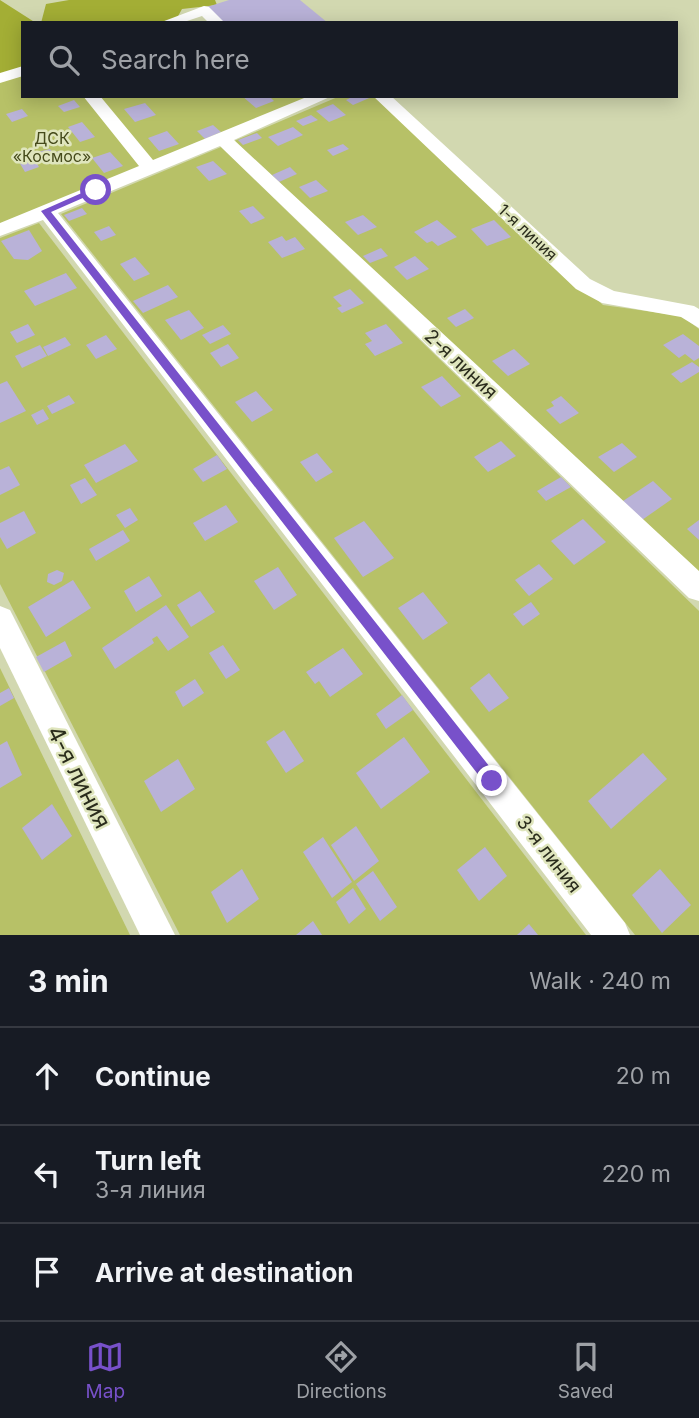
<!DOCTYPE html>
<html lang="en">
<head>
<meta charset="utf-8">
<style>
	:root { --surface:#171b24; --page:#20242c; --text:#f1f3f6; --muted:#9ea1a6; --line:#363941; --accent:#7851ca }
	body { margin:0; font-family:Inter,sans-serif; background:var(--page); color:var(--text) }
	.stop { position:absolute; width:21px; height:21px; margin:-16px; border:5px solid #7851ca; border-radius:50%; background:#fff }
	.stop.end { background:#7851ca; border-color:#fff; box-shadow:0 2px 7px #0008 }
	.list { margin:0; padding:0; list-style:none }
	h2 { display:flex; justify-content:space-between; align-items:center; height:91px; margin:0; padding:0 28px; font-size:30px }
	h2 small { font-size:23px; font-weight:400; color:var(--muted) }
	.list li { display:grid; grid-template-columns:46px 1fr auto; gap:21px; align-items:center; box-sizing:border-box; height:98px; padding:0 28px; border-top:2px solid var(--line) }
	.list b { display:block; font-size:26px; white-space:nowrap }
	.list p { margin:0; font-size:23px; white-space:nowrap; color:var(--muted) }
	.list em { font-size:23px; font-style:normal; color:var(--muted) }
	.icon { flex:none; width:38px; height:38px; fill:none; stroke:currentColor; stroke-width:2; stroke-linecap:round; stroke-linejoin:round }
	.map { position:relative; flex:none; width:699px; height:935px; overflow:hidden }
	.search { position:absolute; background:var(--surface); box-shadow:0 4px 18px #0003; left:21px; right:21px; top:21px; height:77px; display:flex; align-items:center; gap:18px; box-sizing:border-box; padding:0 24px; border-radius:0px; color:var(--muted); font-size:26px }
	.sheet { height:385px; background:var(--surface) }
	nav { display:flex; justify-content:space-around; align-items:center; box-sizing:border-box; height:98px; border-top:2px solid var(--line); background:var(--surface); font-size:19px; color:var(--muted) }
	nav a { display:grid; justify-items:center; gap:4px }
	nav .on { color:var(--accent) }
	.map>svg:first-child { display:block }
	.green { fill:#b7c167 }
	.forest { fill:#a3ae35 }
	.building { fill:#b9b2d8 }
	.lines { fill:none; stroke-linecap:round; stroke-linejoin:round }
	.minor { fill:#fff; fill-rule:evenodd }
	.route { fill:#7851ca }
	.labels { text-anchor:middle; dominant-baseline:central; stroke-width:5; stroke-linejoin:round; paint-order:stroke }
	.far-park-label { font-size:16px; fill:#454a1b; stroke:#dfe5bd }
	.far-street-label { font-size:16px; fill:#2a2c1c; stroke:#dfe5bd }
	.street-label { font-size:19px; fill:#2a2c1c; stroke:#dfe5bd }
	.near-street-label { font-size:23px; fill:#2a2c1c; stroke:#dfe5bd }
</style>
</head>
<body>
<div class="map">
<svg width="699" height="935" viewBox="0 0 699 935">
	<rect width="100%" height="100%" fill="#d2d8b0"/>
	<g class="green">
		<polygon points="23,65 23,96 316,96 0,225 0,72"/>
		<polygon points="340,96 378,96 603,305 682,316 699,329 699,574 234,141"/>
		<polygon points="221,147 699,611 699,935 635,935 61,214"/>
		<polygon points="39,223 586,935 180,935 0,584 0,238"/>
		<polygon points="0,668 130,935 0,935"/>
	</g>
	<g class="forest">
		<polygon points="0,0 36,23 23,23 23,67 0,75"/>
		<polygon points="69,0 215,0 217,5 182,9 177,18 164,23 41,23 46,4"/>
	</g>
	<g class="building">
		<polygon points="229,0 300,0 328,23 224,23 207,7"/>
		<polygon points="242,96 269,96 274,101 256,108"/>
		<polygon points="354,96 374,96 353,105 346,100"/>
		<polygon points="74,100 80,107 64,112 58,106"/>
		<polygon points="145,103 156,115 135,122 124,109"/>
		<polygon points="333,104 346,115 329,122 316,111"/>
		<polygon points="22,109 28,116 12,122 6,114"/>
		<polygon points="311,115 318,120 303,126 296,121"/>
		<polygon points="82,122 95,137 80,142 68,127"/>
		<polygon points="213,125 221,132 205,139 197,131"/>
		<polygon points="293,127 303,135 278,146 268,137"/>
		<polygon points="167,131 179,144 159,151 148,138"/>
		<polygon points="257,133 262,138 243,145 238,140"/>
		<polygon points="343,144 349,149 333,156 327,150"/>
		<polygon points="50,149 53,153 59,151 64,158 45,164 38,152"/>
		<polygon points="110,152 123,166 104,173 92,158"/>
		<polygon points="33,157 39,167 25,172 19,162"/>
		<polygon points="213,161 227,174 209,181 196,167"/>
		<polygon points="290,167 297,174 279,182 272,175"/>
		<polygon points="316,180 328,191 310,198 299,187"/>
		<polygon points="253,206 265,218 251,224 239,211"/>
		<polygon points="82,208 87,214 69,221 64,215"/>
		<polygon points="363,215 377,227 358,235 345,222"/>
		<polygon points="437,220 457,237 438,246 432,241 427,243 414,232"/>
		<polygon points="494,220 511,237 487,246 471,229"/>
		<polygon points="109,226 116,235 101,241 94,232"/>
		<polygon points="29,230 42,251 28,260 14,259 1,241"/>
		<polygon points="282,236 286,241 295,237 305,249 282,258 268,242"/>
		<polygon points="381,248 388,256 370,263 363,256"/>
		<polygon points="415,256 429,269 407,280 394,267"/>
		<polygon points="135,257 150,274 134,281 120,264"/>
		<polygon points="66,273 77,288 35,306 24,291"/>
		<polygon points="168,285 178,297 143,313 133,301"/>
		<polygon points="350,289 364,303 342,313 337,308 342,306 333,297"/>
		<polygon points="465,309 474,318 456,327 447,318"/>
		<polygon points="189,310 204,328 181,340 165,320"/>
		<polygon points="28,324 35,335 17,343 10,332"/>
		<polygon points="386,324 403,343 375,356 365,344 372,341 365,333"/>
		<polygon points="223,325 231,334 210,344 202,335"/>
		<polygon points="683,334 699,346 699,358 694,361 685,354 679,358 663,345"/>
		<polygon points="106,335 117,349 96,359 86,345"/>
		<polygon points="65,337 71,345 48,356 43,347"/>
		<polygon points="228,344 239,358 221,367 210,353"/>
		<polygon points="40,345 47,356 22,368 15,356"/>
		<polygon points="514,349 530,364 508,376 492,361"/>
		<polygon points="692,362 699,367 699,372 681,383 671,374"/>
		<polygon points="442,376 461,396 441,407 421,387"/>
		<polygon points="7,381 26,411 0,423 0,384"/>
		<polygon points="256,391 273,410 252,422 235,402"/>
		<polygon points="69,395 75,403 52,414 47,406"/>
		<polygon points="561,396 579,413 560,424 546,410 554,406 551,402"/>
		<polygon points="43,409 49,419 37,425 31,415"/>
		<polygon points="501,441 516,456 488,472 474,457"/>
		<polygon points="622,443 637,457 614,472 598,457"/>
		<polygon points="125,444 138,461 96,483 84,465"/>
		<polygon points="317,453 333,472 316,482 300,462"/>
		<polygon points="217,455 227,469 203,482 193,469"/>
		<polygon points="9,466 20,485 0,495 0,470"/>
		<polygon points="561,477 571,487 546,501 537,491"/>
		<polygon points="85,478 97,495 81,504 70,485"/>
		<polygon points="653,481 672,499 642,520 623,501"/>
		<polygon points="226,505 238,522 205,541 193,523"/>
		<polygon points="130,508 138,520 125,528 116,515"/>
		<polygon points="24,511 36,533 7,549 0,537 0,523"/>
		<polygon points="583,519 606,542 574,565 551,541"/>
		<polygon points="699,520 699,540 687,529"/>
		<polygon points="364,521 394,558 363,577 334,538"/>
		<polygon points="123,530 130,541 96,561 89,549"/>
		<polygon points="539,564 553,579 529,596 515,580"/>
		<polygon points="278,567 297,595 274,610 254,581"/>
		<polygon points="57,570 64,573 62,581 54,585 47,582 48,574"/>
		<polygon points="149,576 162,596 136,612 124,591"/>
		<polygon points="73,580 91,608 46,637 28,607"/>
		<polygon points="200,591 215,612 191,627 177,605"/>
		<polygon points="423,592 448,623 423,640 398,608"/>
		<polygon points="531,602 540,614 523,626 513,614"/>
		<polygon points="166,605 189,637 168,651 157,636 152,639 154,643 115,669 102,648"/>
		<polygon points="65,641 72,656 44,672 36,657"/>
		<polygon points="223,645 240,670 226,679 209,653"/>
		<polygon points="343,648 363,674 330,697 319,681 315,684 306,672"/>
		<polygon points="489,673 509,698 489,712 470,688"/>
		<polygon points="195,679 204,693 183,707 175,692"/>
		<polygon points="9,688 14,698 0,706 0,693"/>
		<polygon points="402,695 413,710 386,729 376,714"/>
		<polygon points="284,730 304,761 286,773 266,742"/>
		<polygon points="404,737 430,772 381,809 356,773"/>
		<polygon points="7,741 22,775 0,788 0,745"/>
		<polygon points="643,753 667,779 611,829 588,801"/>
		<polygon points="178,759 195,789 161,812 144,781"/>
		<polygon points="52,804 72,836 42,860 22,828"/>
		<polygon points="356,826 379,861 354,881 331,845"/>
		<polygon points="323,837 352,882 332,898 303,852"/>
		<polygon points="485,847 507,876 479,901 457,870"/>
		<polygon points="242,869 259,899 227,923 211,892"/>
		<polygon points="660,869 691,905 662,933 632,895"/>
		<polygon points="373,871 397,907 380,921 356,884"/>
		<polygon points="353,888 366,909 349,924 336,902"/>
		<polygon points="313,921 322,935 296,935"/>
		<polygon points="529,924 538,935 517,935"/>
	</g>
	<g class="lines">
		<g class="minor">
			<polygon points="204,6 209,7 225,23 209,23 202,16 181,23 159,23"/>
			<polygon points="23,66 23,76 0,83 0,73"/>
			<polygon points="83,96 100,96 153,160 309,96 332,96 234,140 699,571 699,601 689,598 220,146 58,213 625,923 630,935 591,935 43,220 0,236 0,223 139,166"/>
			<polygon points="373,96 391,96 590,279 614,291 694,306 699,309 699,328 681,317 602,303 576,289"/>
			<polygon points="0,606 10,610 175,935 140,935 0,648"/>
		</g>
	</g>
	<polygon class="route" points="93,188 101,190 51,212 497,776 500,781 497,786 492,789 487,786 41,211"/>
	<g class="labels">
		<g class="far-park-label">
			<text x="52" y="138">ДСК<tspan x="52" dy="18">«Космос»</tspan></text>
		</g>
		<g class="far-street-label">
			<text transform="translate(528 232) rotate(43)">1-я линия</text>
		</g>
		<g class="street-label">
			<text transform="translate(461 364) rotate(43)">2-я линия</text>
			<text transform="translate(549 854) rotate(52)">3-я линия</text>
		</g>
		<g class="near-street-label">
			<text transform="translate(79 777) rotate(63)">4-я линия</text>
		</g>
	</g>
</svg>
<div class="stop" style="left:96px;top:190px"></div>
<div class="stop end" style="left:492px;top:781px"></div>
<div class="search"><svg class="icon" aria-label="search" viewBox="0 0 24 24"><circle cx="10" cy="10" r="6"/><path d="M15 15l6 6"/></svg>Search here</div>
</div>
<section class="sheet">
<h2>3 min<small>Walk · 240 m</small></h2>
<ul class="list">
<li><svg class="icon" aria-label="ahead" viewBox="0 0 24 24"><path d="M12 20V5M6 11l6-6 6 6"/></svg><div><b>Continue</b></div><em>20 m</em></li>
<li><svg class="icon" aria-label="left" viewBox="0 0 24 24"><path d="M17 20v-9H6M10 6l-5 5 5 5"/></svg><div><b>Turn left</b><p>3-я линия</p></div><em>220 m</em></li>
<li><svg class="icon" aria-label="arrive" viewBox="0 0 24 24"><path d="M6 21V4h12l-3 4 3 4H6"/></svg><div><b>Arrive at destination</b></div></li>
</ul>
</section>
<nav>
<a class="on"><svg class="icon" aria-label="map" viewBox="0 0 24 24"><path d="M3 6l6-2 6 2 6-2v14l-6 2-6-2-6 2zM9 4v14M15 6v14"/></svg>Map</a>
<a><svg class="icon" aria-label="directions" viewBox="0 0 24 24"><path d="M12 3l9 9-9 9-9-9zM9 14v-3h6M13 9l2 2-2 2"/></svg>Directions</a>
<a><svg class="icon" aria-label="saved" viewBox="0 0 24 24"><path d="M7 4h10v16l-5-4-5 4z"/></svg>Saved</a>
</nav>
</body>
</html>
